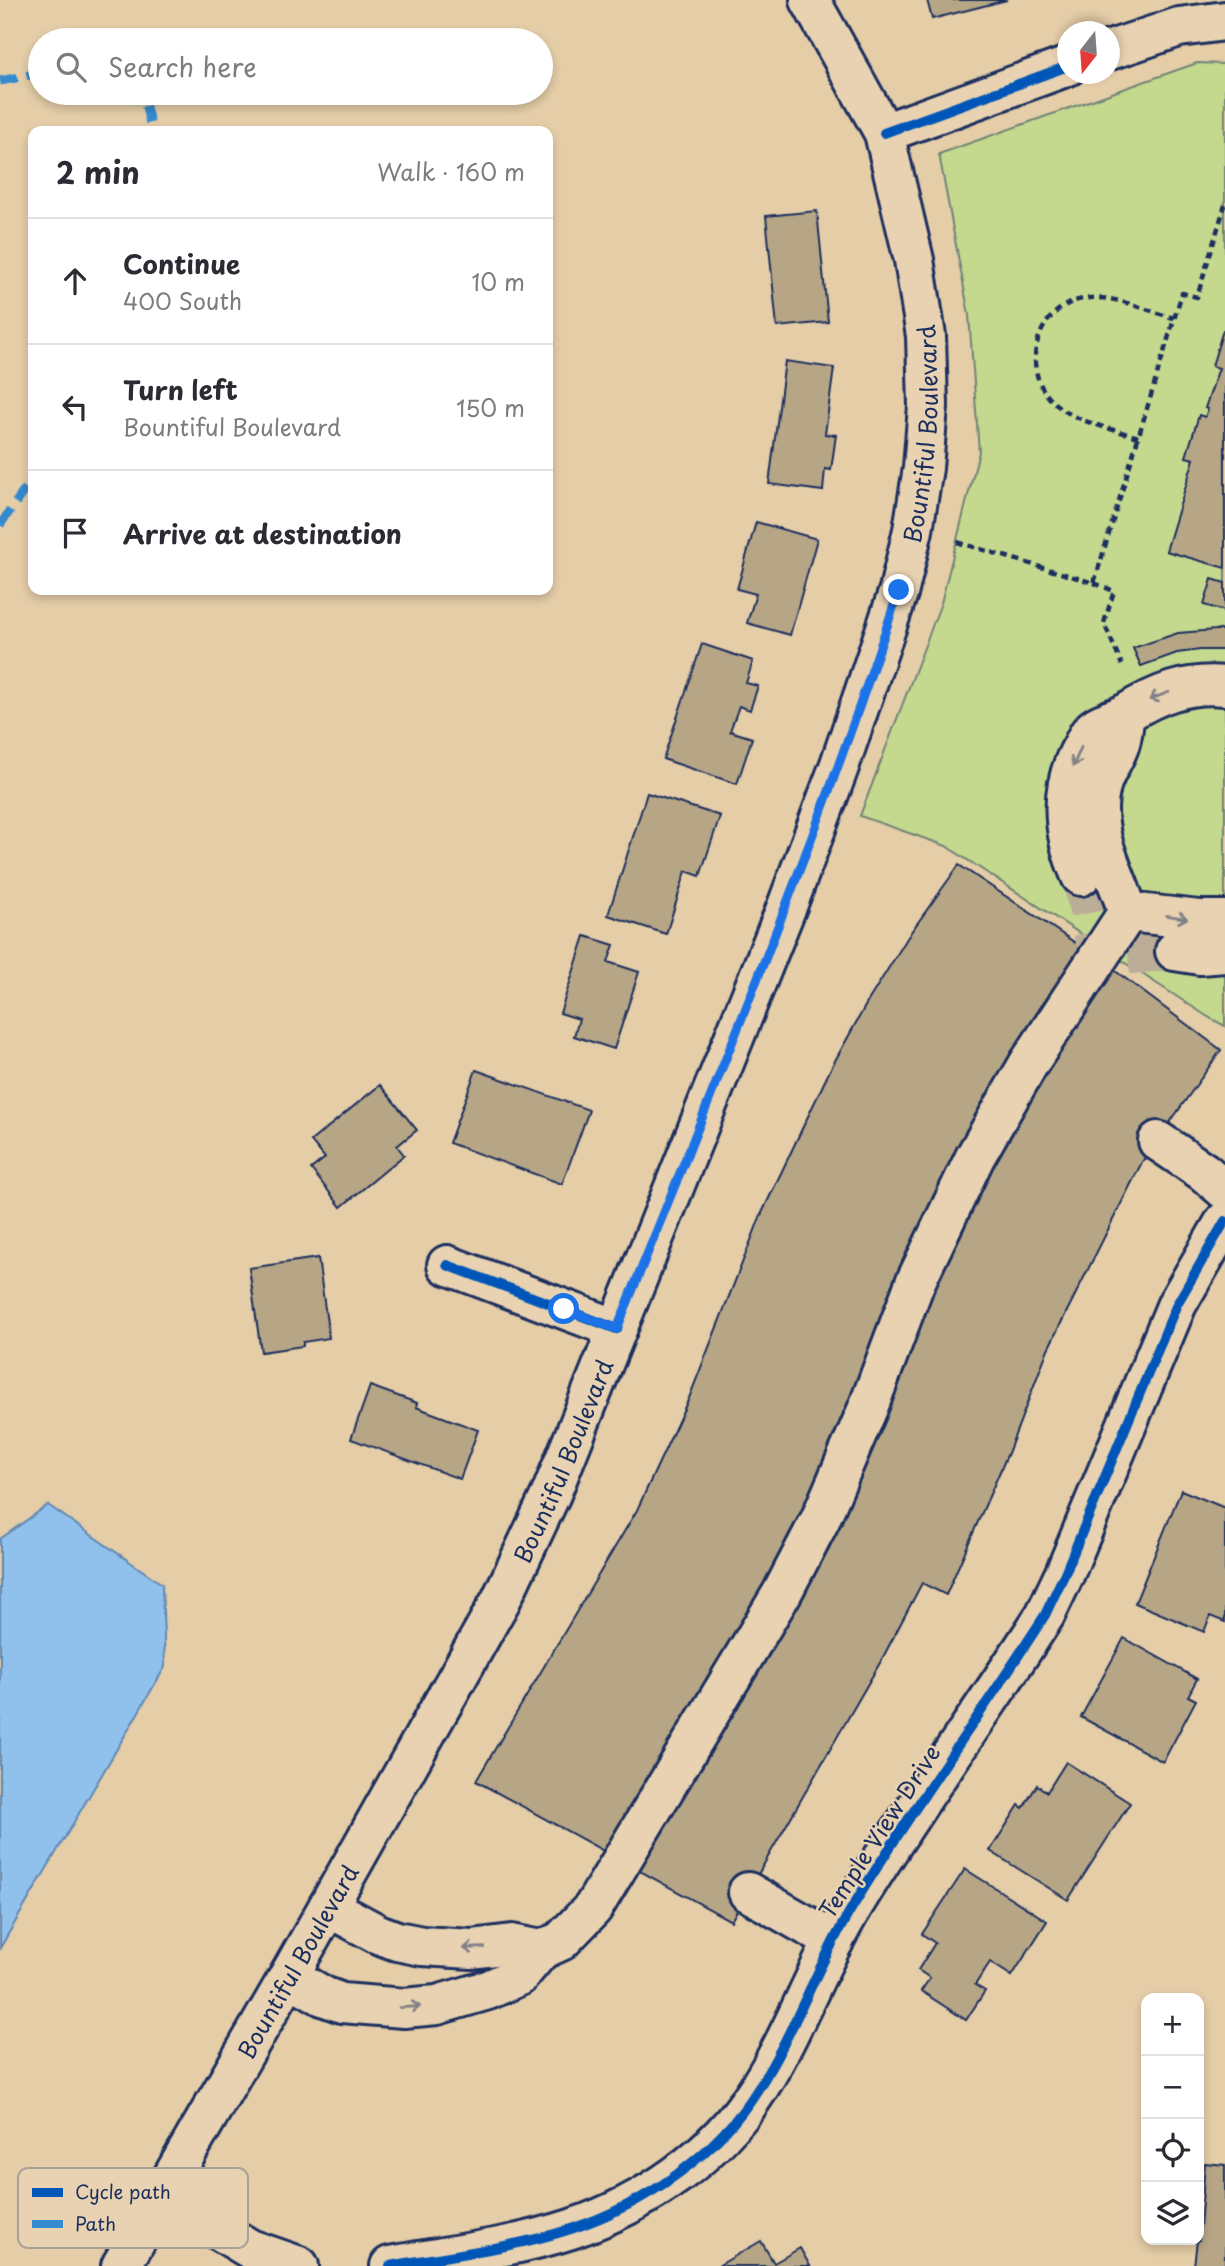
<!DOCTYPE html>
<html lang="en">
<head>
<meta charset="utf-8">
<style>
	:root { --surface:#fff; --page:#f7f7f7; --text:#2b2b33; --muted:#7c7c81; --line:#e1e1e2 }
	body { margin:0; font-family:"Playpen Sans",sans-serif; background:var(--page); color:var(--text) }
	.controls { position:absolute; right:21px; bottom:21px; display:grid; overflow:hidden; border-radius:14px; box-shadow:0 4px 10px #0003 }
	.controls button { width:63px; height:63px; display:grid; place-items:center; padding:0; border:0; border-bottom:2px solid var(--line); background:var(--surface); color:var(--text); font:35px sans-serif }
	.compass { position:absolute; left:1057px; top:21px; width:63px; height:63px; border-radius:50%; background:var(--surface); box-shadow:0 4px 10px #0003; rotate:197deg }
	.stop { position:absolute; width:21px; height:21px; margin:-16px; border:5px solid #1a73e8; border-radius:50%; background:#fff }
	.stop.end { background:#1a73e8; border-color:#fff; box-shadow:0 2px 7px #0008 }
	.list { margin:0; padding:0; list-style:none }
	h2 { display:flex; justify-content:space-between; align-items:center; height:91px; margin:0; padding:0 28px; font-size:30px }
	h2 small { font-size:23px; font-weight:400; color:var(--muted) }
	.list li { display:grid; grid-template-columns:46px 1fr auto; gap:21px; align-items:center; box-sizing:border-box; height:126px; padding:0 28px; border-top:2px solid var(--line) }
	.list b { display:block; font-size:26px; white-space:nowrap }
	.list p { margin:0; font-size:23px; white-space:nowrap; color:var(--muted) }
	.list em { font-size:23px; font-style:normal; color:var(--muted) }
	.icon { flex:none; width:38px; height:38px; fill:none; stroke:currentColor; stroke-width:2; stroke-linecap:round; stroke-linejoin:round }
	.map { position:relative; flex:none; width:1225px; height:2266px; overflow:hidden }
	.search { position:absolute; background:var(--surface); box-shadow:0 4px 10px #0003; left:28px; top:28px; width:525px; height:77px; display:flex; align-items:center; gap:18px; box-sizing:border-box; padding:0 24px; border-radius:38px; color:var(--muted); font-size:26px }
	.panel { position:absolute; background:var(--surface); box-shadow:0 4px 10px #0003; left:28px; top:126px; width:525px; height:469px; border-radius:14px }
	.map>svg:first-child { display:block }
	.green { fill:#c4d88e; stroke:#708476; stroke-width:2 }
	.water { fill:#90c1ec; stroke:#6187b3; stroke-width:2 }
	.building { fill:#b7a686; stroke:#1b2f5e; stroke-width:2 }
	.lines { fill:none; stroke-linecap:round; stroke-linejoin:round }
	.minor-tunnel { stroke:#bcad98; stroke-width:38; stroke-dasharray:38 19; stroke-linecap:butt }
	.minor-casing { stroke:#1b2f5e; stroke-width:44 }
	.major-casing { stroke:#1b2f5e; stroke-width:44 }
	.path { stroke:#1b2f5e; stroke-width:4.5; stroke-dasharray:7 5; stroke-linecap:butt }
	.minor { stroke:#e8d2b1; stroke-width:38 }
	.major { stroke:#e8d2b1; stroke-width:38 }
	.quiet { stroke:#368acf; stroke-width:9; stroke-dasharray:18 9; stroke-linecap:butt }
	.cycleway-casing { stroke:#e8d2b1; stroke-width:15 }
	.cycleway { stroke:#0057b8; stroke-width:10 }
	.oneway { stroke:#828088 }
	.route { stroke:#1a73e8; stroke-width:9 }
	.labels { text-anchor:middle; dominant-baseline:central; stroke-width:5; stroke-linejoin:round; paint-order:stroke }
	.street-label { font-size:23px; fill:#1b2f5e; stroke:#e8d2b1 }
	.key { fill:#e8d2b1; stroke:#aaa198; stroke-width:2 }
	.key-label { font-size:19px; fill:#1b2f5e }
</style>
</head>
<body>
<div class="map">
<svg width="1225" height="2266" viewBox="0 0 1225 2266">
	<rect width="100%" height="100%" fill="#e4cda7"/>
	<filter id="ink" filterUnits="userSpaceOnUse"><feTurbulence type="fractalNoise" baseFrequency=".0143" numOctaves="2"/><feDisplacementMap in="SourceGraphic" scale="14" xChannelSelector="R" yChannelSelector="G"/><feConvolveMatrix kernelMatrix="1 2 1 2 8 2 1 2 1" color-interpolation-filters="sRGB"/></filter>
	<g filter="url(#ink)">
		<polygon class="green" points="1197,63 1225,64 1225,1026 1208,1017 946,846 860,816 941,603 979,452 969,315 939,154"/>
		<polygon class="water" points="48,1505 162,1584 165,1667 0,1948 0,1539"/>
		<g class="building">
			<polygon points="927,0 1007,0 932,19"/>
			<polygon points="817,211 828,322 777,327 766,216"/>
			<polygon points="1223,330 1225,330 1225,568 1166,551 1194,459 1186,457 1199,415 1205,417 1208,409 1205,408 1219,368 1212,366"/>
			<polygon points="785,361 834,368 825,434 836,435 831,470 825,469 823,491 769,484"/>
			<polygon points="756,522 817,539 790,635 747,623 756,594 737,589"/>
			<polygon points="1212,579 1225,583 1225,611 1204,605"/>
			<polygon points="1216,630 1225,630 1225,650 1200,650 1177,653 1141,666 1133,648 1178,633"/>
			<polygon points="702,644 753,661 746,683 758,686 750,710 739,706 730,731 752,738 737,784 663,759"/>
			<polygon points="647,793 720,816 700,876 686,871 666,934 608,915"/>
			<polygon points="959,865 1098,958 1221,1050 1142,1162 1048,1349 1008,1453 946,1595 922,1583 881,1661 731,1921 476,1781 637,1510 689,1398 761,1215 831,1068 868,1001 911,932"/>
			<polygon points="585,936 614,945 608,962 639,972 614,1049 574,1036 579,1019 560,1013"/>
			<polygon points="476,1070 589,1110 562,1184 449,1143"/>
			<polygon points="380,1085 417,1130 397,1146 404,1155 341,1207 311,1169 325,1158 311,1141"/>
			<polygon points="318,1258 329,1338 303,1342 303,1346 261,1352 249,1268"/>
			<polygon points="370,1386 417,1403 416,1407 478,1430 460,1479 351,1439"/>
			<polygon points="1181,1490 1225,1508 1225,1622 1210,1616 1204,1632 1135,1603"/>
			<polygon points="1124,1638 1197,1679 1188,1696 1196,1700 1163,1762 1081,1717"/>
			<polygon points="1066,1762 1130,1803 1068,1900 990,1851 1019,1805 1023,1808 1037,1785 1047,1792"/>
			<polygon points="965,1869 1047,1921 1012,1976 990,1962 975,1985 985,1991 966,2020 921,1991 930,1978 918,1970 935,1943 922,1934"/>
			<polygon points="1205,2163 1225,2165 1225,2266 1194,2266 1197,2240 1199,2240"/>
			<polygon points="761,2241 774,2263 800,2248 810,2266 718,2266"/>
		</g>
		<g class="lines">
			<polyline class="minor-tunnel" points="1081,876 1098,958 1175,951"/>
			<defs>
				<g id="minor">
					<polyline points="1110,50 1179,27 1225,21"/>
					<polyline points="884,133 1068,66"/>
					<path d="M1081,876C1062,833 1058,787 1083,745C1085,741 1088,734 1091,731C1098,723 1115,719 1125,714"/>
					<path d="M1128,912C1115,871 1089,830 1101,786C1105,771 1114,760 1119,746C1123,736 1123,724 1125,714C1157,694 1187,682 1225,686"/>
					<polyline points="1128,912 1199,920 1225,920"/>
					<polyline points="1175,951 1200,955 1225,953"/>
					<polyline points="1158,1141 1204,1172 1225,1190"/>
					<polyline points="447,1265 617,1329"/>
					<polyline points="748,1892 834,1941"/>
					<polyline points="328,1907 378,1934 397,1941 422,1946 472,1949 512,1944 541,1950"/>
					<polyline points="289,1976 323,1996 342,2003 404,2008 437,2005 488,1990 519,1976 541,1950 561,1941 593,1908 782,1593 820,1520 868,1408 915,1283 975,1157 1029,1063 1128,912"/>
					<polyline points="162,2196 250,2249 299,2266"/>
					<path d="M390,2266C450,2255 513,2248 571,2229C645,2204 716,2156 758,2089C795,2031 817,1965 853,1906C913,1807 982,1713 1045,1615L1065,1573L1177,1304L1225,1221"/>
				</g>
				<g id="major">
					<path id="s1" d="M121,2266L289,1976L501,1600L551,1494L787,906L839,767L899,590L913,530L923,468L928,406L926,336L914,260L884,133L810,0"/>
				</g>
			</defs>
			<use href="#minor" class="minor-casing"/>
			<use href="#major" class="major-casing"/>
			<g class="path">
				<path d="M1138,437C1113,429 1079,423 1058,406C1015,373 1036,302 1090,298C1117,296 1148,311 1174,318"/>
				<polyline points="957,542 1094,583 1182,293 1197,297 1225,205"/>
				<polyline points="1094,583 1114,591 1104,623 1122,665"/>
			</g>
			<use href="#minor" class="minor"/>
			<use href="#major" class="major"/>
			<g class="quiet">
				<polyline points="0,81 40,73"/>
				<polyline points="123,93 145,103 152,131"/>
				<polyline points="0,525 33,478"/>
			</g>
			<defs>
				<g id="cycleway">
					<polyline points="884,133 1068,66"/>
					<polyline points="447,1265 617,1329"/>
					<path d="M390,2266C450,2255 513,2248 571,2229C645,2204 716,2156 758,2089C795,2031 817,1965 853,1906C913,1807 982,1713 1045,1615L1065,1573L1177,1304L1225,1221"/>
				</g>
			</defs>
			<use href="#cycleway" class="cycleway-casing"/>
			<use href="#cycleway" class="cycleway"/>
		</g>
		<defs><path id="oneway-shaft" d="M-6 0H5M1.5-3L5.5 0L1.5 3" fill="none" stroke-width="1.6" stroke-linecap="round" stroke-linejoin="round" transform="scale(1.75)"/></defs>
		<g class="oneway">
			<use href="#oneway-shaft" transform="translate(1159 696) rotate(159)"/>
			<use href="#oneway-shaft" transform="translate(1077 757) rotate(113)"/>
			<use href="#oneway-shaft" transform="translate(1177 917) rotate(9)"/>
			<use href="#oneway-shaft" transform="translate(474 1948) rotate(178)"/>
			<use href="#oneway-shaft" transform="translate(410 2007) rotate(-3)"/>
		</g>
	</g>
	<g class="lines" filter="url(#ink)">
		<path class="route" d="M564,1309L617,1329C715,1085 817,841 899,590"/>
	</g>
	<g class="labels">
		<g class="street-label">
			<text stroke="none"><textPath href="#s1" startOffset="2011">Bountiful Boulevard</textPath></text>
			<text stroke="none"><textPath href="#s1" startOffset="919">Bountiful Boulevard</textPath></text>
			<text transform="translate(879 1831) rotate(-57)">Temple View Drive</text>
			<text stroke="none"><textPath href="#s1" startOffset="352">Bountiful Boulevard</textPath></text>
		</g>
	</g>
	<rect x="18" y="2168" width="230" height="80" rx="10" class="key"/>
	<rect x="32" y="2188" width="31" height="9" fill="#0057b8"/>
	<rect x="32" y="2220" width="31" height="8" fill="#368acf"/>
	<g class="key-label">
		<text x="75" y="2199">Cycle path</text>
		<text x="75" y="2231">Path</text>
	</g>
</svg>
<div class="controls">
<button>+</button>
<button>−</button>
<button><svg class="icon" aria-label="locate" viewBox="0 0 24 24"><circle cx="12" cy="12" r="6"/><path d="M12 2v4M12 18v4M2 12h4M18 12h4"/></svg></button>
<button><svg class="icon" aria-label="layers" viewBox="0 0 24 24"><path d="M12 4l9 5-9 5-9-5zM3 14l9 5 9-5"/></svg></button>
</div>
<svg class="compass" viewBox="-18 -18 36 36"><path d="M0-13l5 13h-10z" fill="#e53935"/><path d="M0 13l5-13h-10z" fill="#7c7c81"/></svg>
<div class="stop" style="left:564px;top:1309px"></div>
<div class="stop end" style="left:899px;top:590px"></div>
<div class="search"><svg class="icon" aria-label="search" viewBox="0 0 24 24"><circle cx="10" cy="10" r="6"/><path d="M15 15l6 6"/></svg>Search here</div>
<section class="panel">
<h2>2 min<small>Walk · 160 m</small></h2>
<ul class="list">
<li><svg class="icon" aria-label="ahead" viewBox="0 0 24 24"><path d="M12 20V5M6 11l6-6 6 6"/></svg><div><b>Continue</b><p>400 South</p></div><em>10 m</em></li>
<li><svg class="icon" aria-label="left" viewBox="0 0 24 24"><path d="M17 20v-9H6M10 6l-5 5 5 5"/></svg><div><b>Turn left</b><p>Bountiful Boulevard</p></div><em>150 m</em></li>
<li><svg class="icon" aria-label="arrive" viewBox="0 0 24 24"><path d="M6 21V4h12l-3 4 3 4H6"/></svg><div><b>Arrive at destination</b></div></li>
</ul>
</section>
</div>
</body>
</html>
